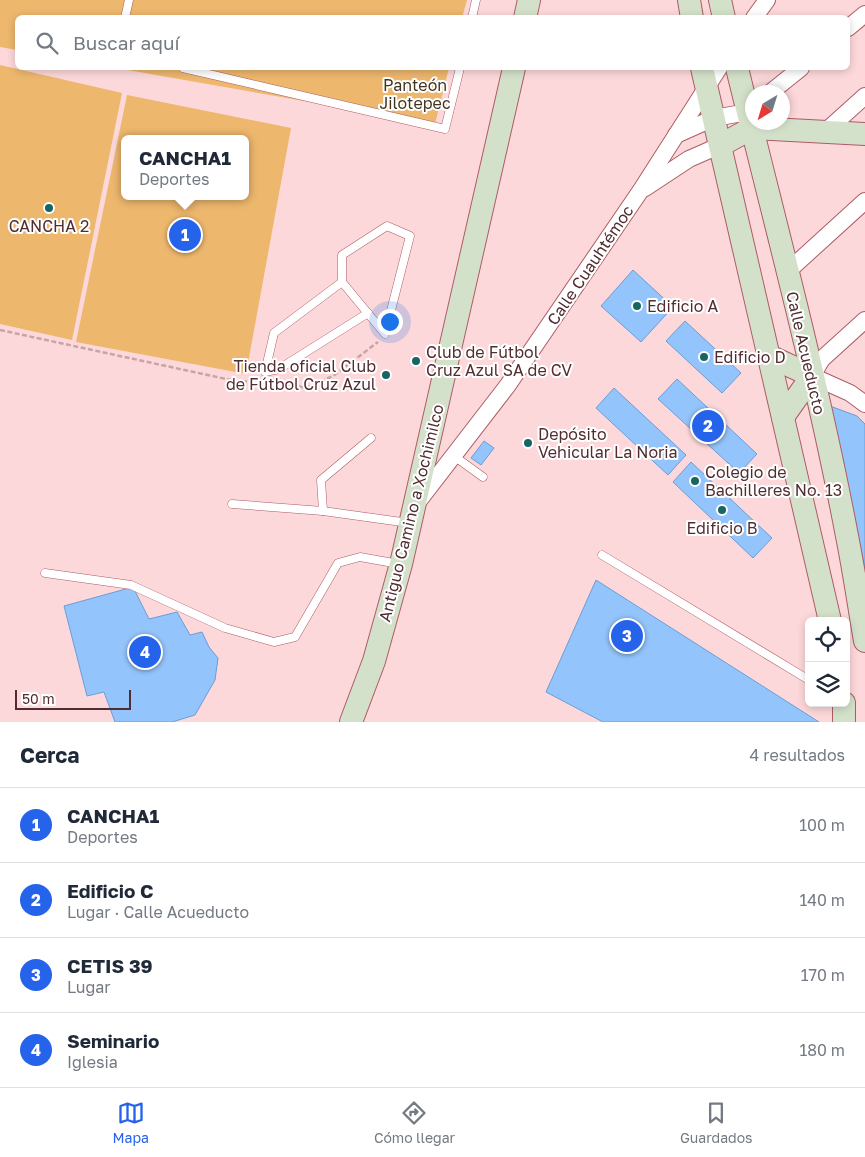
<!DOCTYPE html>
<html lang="es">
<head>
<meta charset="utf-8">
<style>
	:root { --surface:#fff; --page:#f6f6f7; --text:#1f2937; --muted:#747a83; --line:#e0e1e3; --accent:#2563eb }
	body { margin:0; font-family:"Golos Text",sans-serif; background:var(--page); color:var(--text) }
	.controls { position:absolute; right:15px; bottom:15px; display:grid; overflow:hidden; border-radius:8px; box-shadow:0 2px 8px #0003 }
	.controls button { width:45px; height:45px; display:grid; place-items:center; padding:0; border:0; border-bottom:1px solid var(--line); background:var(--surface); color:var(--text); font:25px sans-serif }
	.compass { position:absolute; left:745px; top:85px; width:45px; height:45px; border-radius:50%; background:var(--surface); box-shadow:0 2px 8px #0003; rotate:218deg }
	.scale { position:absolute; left:15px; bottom:12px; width:116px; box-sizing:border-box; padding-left:5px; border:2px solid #512d31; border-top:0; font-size:14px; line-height:18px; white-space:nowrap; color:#512d31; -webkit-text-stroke:4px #fff; paint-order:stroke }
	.you { position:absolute; left:389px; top:321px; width:18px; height:18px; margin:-12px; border:4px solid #fff; border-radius:50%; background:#1a73e8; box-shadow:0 0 0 8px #1a73e833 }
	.badge { display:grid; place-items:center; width:32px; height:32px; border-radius:50%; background:var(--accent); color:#fff; font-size:16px; font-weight:700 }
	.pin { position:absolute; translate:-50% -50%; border:2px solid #fff; box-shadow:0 1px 5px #0006 }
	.popup { position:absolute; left:121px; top:135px; width:128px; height:65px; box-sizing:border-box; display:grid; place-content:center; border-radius:8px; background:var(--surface); filter:drop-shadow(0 1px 4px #0005); font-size:16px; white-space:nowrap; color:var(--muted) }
	.popup b { font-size:19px; color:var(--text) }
	.popup::after { content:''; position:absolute; left:50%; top:100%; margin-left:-10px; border:10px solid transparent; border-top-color:var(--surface) }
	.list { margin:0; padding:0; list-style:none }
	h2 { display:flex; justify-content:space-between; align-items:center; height:65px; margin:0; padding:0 20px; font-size:21px }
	h2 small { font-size:16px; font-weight:400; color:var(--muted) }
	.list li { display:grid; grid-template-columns:32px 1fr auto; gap:15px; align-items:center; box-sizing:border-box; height:75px; padding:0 20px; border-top:1px solid var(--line) }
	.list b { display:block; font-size:19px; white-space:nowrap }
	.list p { margin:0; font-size:16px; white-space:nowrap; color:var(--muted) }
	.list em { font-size:16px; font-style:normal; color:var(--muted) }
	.icon { flex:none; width:28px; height:28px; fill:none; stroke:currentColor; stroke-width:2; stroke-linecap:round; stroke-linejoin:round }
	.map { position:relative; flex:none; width:865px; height:722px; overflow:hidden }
	.search { position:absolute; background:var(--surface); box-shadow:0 2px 8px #0003; left:15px; right:15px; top:15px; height:55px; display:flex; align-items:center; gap:12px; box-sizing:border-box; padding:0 18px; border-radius:8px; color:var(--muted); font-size:19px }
	.sheet { height:365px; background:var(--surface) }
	nav { display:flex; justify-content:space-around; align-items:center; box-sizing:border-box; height:70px; border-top:1px solid var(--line); background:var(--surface); font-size:14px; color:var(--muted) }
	nav a { display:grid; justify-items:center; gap:2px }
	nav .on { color:var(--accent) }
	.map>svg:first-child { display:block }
	.green { fill:#edb76d; fill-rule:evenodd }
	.building { fill:#94c4fc; stroke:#699dd9 }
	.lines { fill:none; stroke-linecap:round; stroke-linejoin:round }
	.lane-casing { stroke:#ad5c66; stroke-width:9 }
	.street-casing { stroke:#ad5c66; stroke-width:18 }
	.secondary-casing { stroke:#ad5c66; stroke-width:24 }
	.path { stroke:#c9a4a7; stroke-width:2.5; stroke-dasharray:5 2.5; stroke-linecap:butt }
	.lane { stroke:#fff; stroke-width:8 }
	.street { stroke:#fff; stroke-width:16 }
	.secondary { stroke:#d4e1ca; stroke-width:22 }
	.poi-dot { fill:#176664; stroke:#fff; stroke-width:2 }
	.labels { text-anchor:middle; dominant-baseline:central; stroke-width:4; stroke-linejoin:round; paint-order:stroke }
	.park-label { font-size:16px; fill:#433421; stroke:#fff }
	.poi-label { font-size:16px; fill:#512d31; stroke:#fff; text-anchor:start }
	.street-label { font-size:16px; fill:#512d31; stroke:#fff }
</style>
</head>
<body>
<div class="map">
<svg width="865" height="722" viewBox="0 0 865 722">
	<rect width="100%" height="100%" fill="#fdd8da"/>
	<g class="green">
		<polygon points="0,0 467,0 462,18 18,18 17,50 0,47"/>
		<polygon points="0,65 122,93 72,340 0,324"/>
		<polygon points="116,68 449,68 435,124"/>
		<path d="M127,95L291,128L246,374L76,342ZM125,139H245V196H125Z"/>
	</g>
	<g class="building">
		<polygon points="633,270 673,307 641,342 601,306"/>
		<polygon points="685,321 741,373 722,393 666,341"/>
		<polygon points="677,379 757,454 739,473 658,399"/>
		<polygon points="614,388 686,455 668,475 596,408"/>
		<polygon points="830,406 857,416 865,424 865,568"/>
		<polygon points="484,441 494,448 481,465 471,458"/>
		<polygon points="691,462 772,538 753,558 673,482"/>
		<polygon points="596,580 819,722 603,722 546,692"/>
		<polygon points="133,587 149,619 177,612 190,635 202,632 209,647 218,658 215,680 195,715 172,722 115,722 104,692 87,696 64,606"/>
	</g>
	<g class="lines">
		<defs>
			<g id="lane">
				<polyline points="125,18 129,0"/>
				<polyline points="472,18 476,0"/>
				<polyline points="183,68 445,129 460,68"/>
				<polygon points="387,226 410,236 385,334 342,282 342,255"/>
				<polyline points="342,282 274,333 265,372 279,369 368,313"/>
				<polyline points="454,456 483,477"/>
				<polyline points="232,504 323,511 409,523"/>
				<polyline points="323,511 321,480 371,438"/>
				<polyline points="602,555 809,680"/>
				<polyline points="45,573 131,585 225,628 274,642 295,637 338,563 360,557 399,564"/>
			</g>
			<g id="street">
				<polyline points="754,18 767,0"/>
				<polyline points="848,28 865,14"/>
				<polyline points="771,92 801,68"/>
				<polyline points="825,132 865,96"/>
				<polyline points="676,135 714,118 748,112 752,108"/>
				<polyline points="645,188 689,159 721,145"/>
				<polyline points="788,271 865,201"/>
				<polyline points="865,320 822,359 812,376 850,393 865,404"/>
				<polyline points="417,503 508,385 641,190 719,68"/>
			</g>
			<g id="secondary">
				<polyline points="689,0 692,18"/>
				<polyline points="720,0 724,18"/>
				<polyline points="525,18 529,0"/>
				<polyline points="702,68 830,621"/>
				<path d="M737,68C775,223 817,378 847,536C854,571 859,606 865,641"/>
				<polyline points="721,145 752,128 865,134"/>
				<polyline points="769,356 812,376"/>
				<polyline points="783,417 812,376"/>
				<polyline points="844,703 844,722"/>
				<polyline points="351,722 374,661 401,564 514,68"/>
			</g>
		</defs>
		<use href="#lane" class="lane-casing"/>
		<use href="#street" class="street-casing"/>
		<use href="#secondary" class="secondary-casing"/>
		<g class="path">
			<polyline points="0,330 240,382 257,380"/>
			<polyline points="277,382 306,388 333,376 378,342"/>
		</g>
		<use href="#lane" class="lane"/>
		<use href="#street" class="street"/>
		<use href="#secondary" class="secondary"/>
	</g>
	<g class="poi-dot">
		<circle cx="49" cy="208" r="5"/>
		<circle cx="637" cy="306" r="5"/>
		<circle cx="704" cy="357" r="5"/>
		<circle cx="416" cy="361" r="5"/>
		<circle cx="386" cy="375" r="5"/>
		<circle cx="528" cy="443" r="5"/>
		<circle cx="695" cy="481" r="5"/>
		<circle cx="722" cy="510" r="5"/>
	</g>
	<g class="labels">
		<g class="park-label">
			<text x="415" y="85">Panteón<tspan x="415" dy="18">Jilotepec</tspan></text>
		</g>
		<g class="poi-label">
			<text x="49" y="226" text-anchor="middle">CANCHA 2</text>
			<text x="647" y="306">Edificio A</text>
			<text x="426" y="352">Club de Fútbol<tspan x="426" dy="18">Cruz Azul SA de CV</tspan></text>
			<text x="714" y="357">Edificio D</text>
			<text x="376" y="366" text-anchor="end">Tienda oficial Club<tspan x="376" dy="18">de Fútbol Cruz Azul</tspan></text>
			<text x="538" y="434">Depósito<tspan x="538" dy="18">Vehicular La Noria</tspan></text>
			<text x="705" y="472">Colegio de<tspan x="705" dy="18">Bachilleres No. 13</tspan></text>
			<text x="722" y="528" text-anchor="middle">Edificio B</text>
		</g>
		<g class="street-label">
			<text transform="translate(590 265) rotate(-56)">Calle Cuauhtémoc</text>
			<text transform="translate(806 353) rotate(77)">Calle Acueducto</text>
			<text transform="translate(411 513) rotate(-76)">Antiguo Camino a Xochimilco</text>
		</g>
	</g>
</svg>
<div class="controls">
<button><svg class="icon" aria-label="locate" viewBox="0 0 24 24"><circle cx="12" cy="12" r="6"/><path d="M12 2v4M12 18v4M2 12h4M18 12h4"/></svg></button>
<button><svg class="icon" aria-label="layers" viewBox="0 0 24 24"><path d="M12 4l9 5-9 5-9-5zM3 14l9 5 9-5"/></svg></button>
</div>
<svg class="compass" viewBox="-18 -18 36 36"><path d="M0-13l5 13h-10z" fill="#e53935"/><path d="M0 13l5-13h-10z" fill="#747a83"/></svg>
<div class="scale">50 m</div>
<div class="you"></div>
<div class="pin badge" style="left:185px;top:235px">1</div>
<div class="popup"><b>CANCHA1</b>Deportes</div>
<div class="pin badge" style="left:708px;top:426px">2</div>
<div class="pin badge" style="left:627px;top:636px">3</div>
<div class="pin badge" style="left:145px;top:652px">4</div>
<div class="search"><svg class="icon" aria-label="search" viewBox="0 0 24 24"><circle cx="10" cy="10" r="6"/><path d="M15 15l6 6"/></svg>Buscar aquí</div>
</div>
<section class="sheet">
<h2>Cerca<small>4 resultados</small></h2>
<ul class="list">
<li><span class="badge">1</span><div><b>CANCHA1</b><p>Deportes</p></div><em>100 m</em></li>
<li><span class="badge">2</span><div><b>Edificio C</b><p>Lugar · Calle Acueducto</p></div><em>140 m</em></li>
<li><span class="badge">3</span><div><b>CETIS 39</b><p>Lugar</p></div><em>170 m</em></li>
<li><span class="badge">4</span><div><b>Seminario</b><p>Iglesia</p></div><em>180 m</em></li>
</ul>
</section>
<nav>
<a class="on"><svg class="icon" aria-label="map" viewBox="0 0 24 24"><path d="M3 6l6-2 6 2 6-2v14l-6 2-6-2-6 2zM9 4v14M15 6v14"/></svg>Mapa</a>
<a><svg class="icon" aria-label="directions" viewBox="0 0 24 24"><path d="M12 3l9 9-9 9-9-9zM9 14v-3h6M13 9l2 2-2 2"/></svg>Cómo llegar</a>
<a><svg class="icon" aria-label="saved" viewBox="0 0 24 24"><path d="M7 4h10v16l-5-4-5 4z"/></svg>Guardados</a>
</nav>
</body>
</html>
